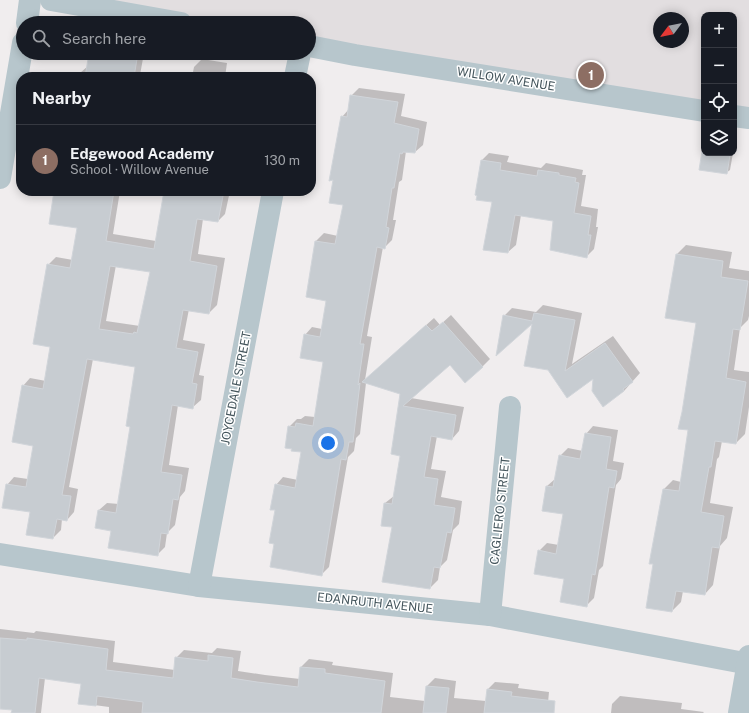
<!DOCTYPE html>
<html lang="en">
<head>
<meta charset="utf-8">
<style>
	:root { --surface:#171b24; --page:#242831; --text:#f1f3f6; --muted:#9ea1a6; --line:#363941; --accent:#0998ee }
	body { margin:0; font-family:"Public Sans",sans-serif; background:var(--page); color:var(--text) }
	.controls { position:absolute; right:12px; top:12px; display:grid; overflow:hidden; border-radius:8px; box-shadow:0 2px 10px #0003 }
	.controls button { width:36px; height:36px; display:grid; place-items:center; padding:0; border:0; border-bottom:1px solid var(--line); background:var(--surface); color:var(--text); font:20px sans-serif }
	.compass { position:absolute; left:653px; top:12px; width:36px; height:36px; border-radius:50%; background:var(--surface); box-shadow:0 2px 10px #0003; rotate:238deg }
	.you { position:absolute; left:328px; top:443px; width:14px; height:14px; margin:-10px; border:3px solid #fff; border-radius:50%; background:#1a73e8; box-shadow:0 0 0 6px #1a73e833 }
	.badge { display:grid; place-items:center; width:26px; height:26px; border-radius:50%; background:var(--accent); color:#fff; font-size:13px; font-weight:700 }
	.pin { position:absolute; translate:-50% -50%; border:2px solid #fff; box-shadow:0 1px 4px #0006 }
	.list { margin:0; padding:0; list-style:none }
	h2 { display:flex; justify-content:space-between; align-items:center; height:52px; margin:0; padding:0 16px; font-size:17px }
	h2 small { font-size:13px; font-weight:400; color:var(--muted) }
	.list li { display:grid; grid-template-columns:26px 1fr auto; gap:12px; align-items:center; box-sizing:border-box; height:72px; padding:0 16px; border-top:1px solid var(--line) }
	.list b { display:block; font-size:15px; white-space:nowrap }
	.list p { margin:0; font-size:13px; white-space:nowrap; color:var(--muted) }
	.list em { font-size:13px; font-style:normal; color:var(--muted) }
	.icon { flex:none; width:22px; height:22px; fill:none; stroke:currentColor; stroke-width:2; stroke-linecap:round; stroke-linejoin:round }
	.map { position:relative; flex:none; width:749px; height:713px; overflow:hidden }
	.search { position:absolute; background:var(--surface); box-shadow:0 2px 10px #0003; left:16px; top:16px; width:300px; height:44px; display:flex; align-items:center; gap:10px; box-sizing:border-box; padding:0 14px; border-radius:22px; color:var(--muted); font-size:15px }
	.panel { position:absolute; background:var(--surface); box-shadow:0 2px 10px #0003; left:16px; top:72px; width:300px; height:124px; border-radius:16px }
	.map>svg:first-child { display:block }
	.education { fill:#e2dee0; fill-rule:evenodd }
	.shadow { fill:#0003; fill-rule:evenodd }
	.building { fill:#c7ccd1; stroke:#d1d5da; fill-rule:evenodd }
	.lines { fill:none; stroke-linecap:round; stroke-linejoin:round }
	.minor { stroke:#b7c6cc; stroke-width:22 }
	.tertiary { stroke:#b7c6cc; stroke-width:22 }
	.labels { text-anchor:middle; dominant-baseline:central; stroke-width:3; stroke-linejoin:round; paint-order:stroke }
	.street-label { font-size:12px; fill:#44555c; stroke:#fff }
</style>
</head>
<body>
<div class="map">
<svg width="749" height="713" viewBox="0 0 749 713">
	<rect width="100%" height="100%" fill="#f0edee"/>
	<path class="education" d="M51,0H749V118L734,116V15H704V111L309,46V23H181ZM659,18H683V42H659Z"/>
	<g class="shadow">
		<polygon points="90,53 144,53 140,75 138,77 80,77 80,73 88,66"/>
		<polygon points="202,59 227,63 225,77 192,77 194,67"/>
		<polygon points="359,88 405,94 401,116 427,122 423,145 415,152 406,151 402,180 399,182 393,220 396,220 392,240 384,248 383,247 367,336 372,337 365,380 434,318 440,325 451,315 490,359 482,367 450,364 411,398 464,407 459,431 452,439 437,436 431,469 446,471 441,497 462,501 459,524 453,530 447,560 440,567 438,580 430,588 394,527 385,503 394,496 401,455 402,394 366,383 360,434 356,438 354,451 348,457 329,567 321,575 275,543 276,485 283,477 298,480 302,451 289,427 297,419 301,419 305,416 315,417 324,361 305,335 312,327 322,329 327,300 307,297 316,241 324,233 338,236 344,204 342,117 349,109 351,96"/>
		<polygon points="704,150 704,153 733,153 730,170 726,173 700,169"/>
		<polygon points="489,153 509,156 507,162 541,168 546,163 583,170 582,175 586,175 581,206 598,209 596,227 598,227 594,249 587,256 555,220 521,215 516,245 508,252 482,160"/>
		<path d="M56,191H120L113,234L156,241L165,191H230L225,214L218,221L203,219L198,254L225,258L217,305L209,313L189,309L183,340L205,344L199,375L204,376L201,400L193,407L178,405L169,465L189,468L185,491L180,497L175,525L167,533L165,547L157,555L112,530L99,510L107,503L119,504L131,426L136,366L93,359L69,487L78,489L74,512L67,520L62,519L61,530L53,538L7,485L14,477L28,479L34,445L23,386L30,378L46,381L51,346L48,265L56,257L73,260L78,227ZM116,265L151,271L140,326L106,321Z"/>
		<polygon points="686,245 732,252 729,268 749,271 749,316 748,320 740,328 734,370 749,372 749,407 745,434 736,443 722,441 719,457 717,459 710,503 733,507 727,538 720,546 713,585 705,594 683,591 681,602 672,611 654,564 651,563 664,489 673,480 681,482 689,430 697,322 667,317 677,254"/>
		<polygon points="543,305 582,313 572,364 613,336 640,373 624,391 603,405 595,377 568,396 533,322 504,316 512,308 536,312"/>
		<polygon points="593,426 618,430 613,461 624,463 621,479 616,485 603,566 599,570 594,598 586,606 565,578 539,551 547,543 559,545 564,514 547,486 555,479 560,456 568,448 583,451 586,434"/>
		<polygon points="0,629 34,633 36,631 115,641 113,662 175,670 176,658 184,650 212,653 217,648 241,651 238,671 265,675 300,679 301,667 309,659 333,662 332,665 393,673 390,697 425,701 427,686 435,678 456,681 454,698 486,701 488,689 495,682 519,684 518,688 549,692 547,713 109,713 109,707 79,703 82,683 45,678 41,713 12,713 13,709 0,708"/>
		<polygon points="620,696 682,703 681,709 704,712 703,713 611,713 612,704"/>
	</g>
	<g class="building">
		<polygon points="89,53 112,56 112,55 137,59 134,77 85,77"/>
		<polygon points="350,95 398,102 394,123 419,129 415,153 403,152 402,154 400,153 394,188 392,188 386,227 389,228 385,249 377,247 360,344 364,344 358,385 360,383 353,442 349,442 346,460 341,459 322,576 270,567 274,544 269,543 275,510 270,510 275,484 295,488 301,452 291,451 292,449 285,448 288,426 295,427 296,423 313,426 323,362 300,358 304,334 320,337 326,301 306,297 315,241 335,244 343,205 329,203 333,180 329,181 341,116 347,117"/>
		<polygon points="702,151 704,151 704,153 715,153 730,155 727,174 699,170"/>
		<polygon points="481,160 501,163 500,170 537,176 538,170 559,173 559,175 576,178 575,182 579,183 574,213 591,216 588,235 591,235 587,258 550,250 553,221 515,215 508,253 483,250 492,202 476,200 477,196 475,195"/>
		<path d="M54,191H114L106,241L154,249L164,191H224L218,222L197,219L190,261L217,266L209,314L183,310L176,348L198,352L192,383L197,384L193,409L172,405L161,472L182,475L178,500L173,499L168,534L161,533L158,556L108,548L111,531L95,528L98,510L116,513L130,427L126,426L135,367L87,359L62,495L71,496L67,521L57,519L53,539L26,535L30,512L2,508L6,484L26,487L33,446L12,442L22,385L43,389L50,347L33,344L47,264L70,268L77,228L49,224ZM110,266L150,272L137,333L134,332L133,334L99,329Z"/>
		<polygon points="676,254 723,261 721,277 748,281 740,330 733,329 726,378 746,382 736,444 715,441 711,467 709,467 701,512 724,516 719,548 712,547 705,595 676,591 672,612 646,608 653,564 649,564 663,489 679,491 688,430 678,429 682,412 696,323 665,318"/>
		<polygon points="534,313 575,320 565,371 605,343 633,382 623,389 624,391 603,407 592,391 593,379 567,398 548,370 524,366 532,324 496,356 503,315 532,321"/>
		<polygon points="443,322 483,367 465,383 450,365 403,406 456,415 452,440 431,436 424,477 438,479 434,505 455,508 451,533 447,532 440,568 434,567 430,589 382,582 392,527 381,526 384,503 392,504 400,456 391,454 400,394 362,382 426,325 432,331"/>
		<polygon points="585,433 611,437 606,469 617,471 614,488 609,487 595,575 592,574 587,607 560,602 564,579 534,574 538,550 556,554 563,514 542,511 546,486 553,487 559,455 580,459"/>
		<polygon points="0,638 27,640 27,638 108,649 106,670 173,678 175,657 208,661 208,655 233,658 231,678 257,682 298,687 300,667 325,669 325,673 385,681 381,713 142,713 143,702 97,696 96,706 78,704 81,684 39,678 35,713 11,713 12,710 0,709"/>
		<polygon points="426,686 449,688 446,713 423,713"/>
		<polygon points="487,689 512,692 511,696 555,701 554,713 484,713"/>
	</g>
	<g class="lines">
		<g class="minor">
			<polyline points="27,23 30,0"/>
			<polyline points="295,77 300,53"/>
			<polyline points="0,178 23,43"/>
			<polyline points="0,554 199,586 490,615 749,664"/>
			<polyline points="199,586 273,191"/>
			<polyline points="490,615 510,407"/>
			<polyline points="739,713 749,656"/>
		</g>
		<g class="tertiary">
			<polyline points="51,0 181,23"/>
			<polyline points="309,46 355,55 704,111"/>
			<polyline points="734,116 749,118"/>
		</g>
	</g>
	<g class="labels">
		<g class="street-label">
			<text transform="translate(506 79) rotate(9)">WILLOW AVENUE</text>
			<text transform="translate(236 388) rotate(-79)">JOYCEDALE STREET</text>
			<text transform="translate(500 511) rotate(-84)">CAGLIERO STREET</text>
			<text transform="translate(375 603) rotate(6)">EDANRUTH AVENUE</text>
		</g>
	</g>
</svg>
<div class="controls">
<button>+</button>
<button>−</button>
<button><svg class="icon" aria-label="locate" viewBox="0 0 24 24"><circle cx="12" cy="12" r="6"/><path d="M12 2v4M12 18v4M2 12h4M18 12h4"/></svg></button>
<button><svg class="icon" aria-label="layers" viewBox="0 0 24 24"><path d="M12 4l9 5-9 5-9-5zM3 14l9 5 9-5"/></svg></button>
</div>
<svg class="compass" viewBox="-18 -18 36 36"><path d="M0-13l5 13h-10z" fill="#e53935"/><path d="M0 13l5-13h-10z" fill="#9ea1a6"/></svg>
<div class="you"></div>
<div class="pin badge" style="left:591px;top:75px;background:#8d6e63">1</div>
<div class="search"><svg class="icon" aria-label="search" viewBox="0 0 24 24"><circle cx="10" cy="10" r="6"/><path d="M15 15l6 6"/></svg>Search here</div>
<section class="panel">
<h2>Nearby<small></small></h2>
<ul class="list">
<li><span class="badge" style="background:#8d6e63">1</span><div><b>Edgewood Academy</b><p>School · Willow Avenue</p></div><em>130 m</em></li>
</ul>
</section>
</div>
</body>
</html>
